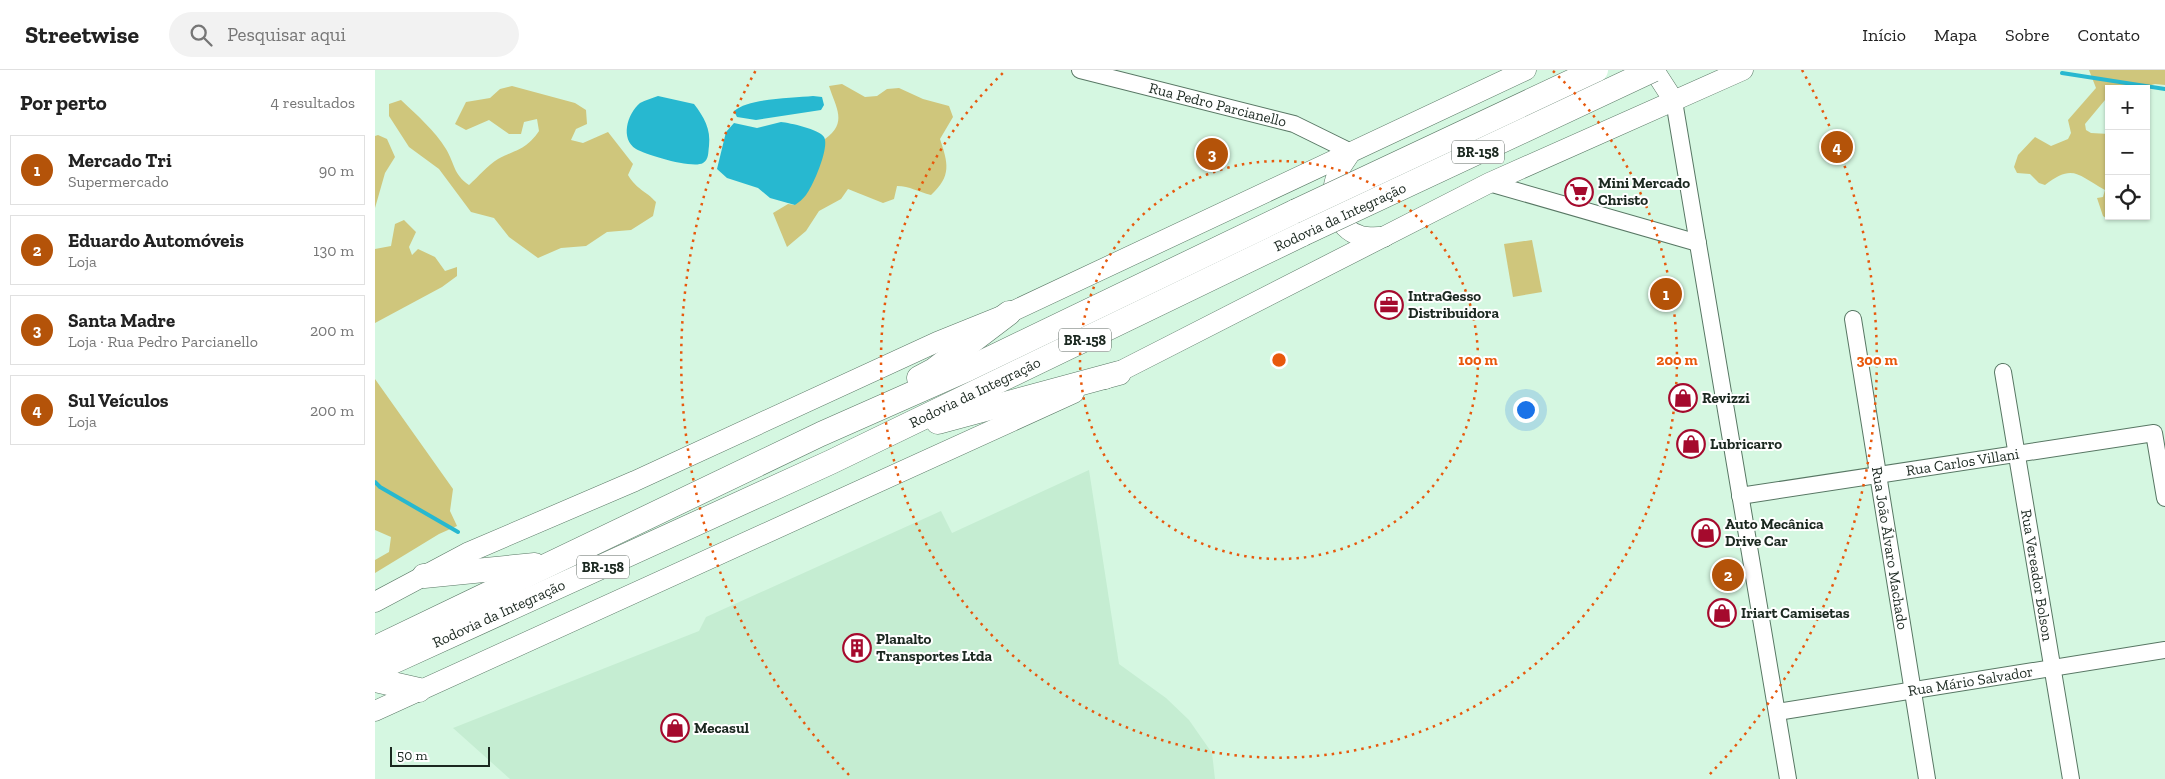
<!DOCTYPE html>
<html lang="pt">
<head>
<meta charset="utf-8">
<style>
	:root { --surface:#fff; --page:#f2f2f2; --text:#222; --muted:#767676; --line:#e0e0e0; --accent:#b45309 }
	body { margin:0; font-family:"Zilla Slab",serif; background:var(--page); color:var(--text) }
	.controls { position:absolute; right:15px; top:15px; display:grid; overflow:hidden; border-radius:0px; box-shadow:0 1px 4px #0004 }
	.controls button { width:45px; height:45px; display:grid; place-items:center; padding:0; border:0; border-bottom:1px solid var(--line); background:var(--surface); color:var(--text); font:25px sans-serif }
	.scale { position:absolute; left:15px; bottom:12px; width:100px; box-sizing:border-box; padding-left:5px; border:2px solid #1b2820; border-top:0; font-size:14px; line-height:18px; white-space:nowrap; color:#1b2820; -webkit-text-stroke:4px #fff; paint-order:stroke }
	.you { position:absolute; left:1150px; top:339px; width:18px; height:18px; margin:-12px; border:4px solid #fff; border-radius:50%; background:#1a73e8; box-shadow:0 0 0 8px #1a73e833 }
	.badge { display:grid; place-items:center; width:32px; height:32px; border-radius:50%; background:var(--accent); color:#fff; font-size:16px; font-weight:700 }
	.pin { position:absolute; translate:-50% -50%; border:2px solid #fff; box-shadow:0 1px 5px #0006 }
	.list { margin:0; padding:0; list-style:none }
	h2 { display:flex; justify-content:space-between; align-items:center; height:65px; margin:0; padding:0 20px; font-size:21px }
	h2 small { font-size:16px; font-weight:400; color:var(--muted) }
	.list li { display:grid; grid-template-columns:32px 1fr auto; gap:15px; align-items:center; box-sizing:border-box; height:70px; margin:0 10px 10px; padding:0 10px; border:1px solid var(--line); border-radius:0px }
	.list b { display:block; font-size:19px; white-space:nowrap }
	.list p { margin:0; font-size:16px; white-space:nowrap; color:var(--muted) }
	.list em { font-size:16px; font-style:normal; color:var(--muted) }
	.icon { flex:none; width:28px; height:28px; fill:none; stroke:currentColor; stroke-width:2; stroke-linecap:round; stroke-linejoin:round }
	.map { position:relative; flex:none; width:1790px; height:709px; overflow:hidden }
	header { display:flex; align-items:center; gap:30px; box-sizing:border-box; height:70px; padding:0 25px; background:var(--surface); border-bottom:1px solid var(--line) }
	header strong { font-size:24px }
	nav { display:flex; gap:28px; margin-inline-start:auto; font-size:18px }
	.search { width:350px; height:45px; background:var(--page); display:flex; align-items:center; gap:12px; box-sizing:border-box; padding:0 18px; border-radius:28px; color:var(--muted); font-size:19px }
	main { display:flex }
	aside { flex:1; background:var(--surface) }
	.map>svg:first-child { display:block }
	.built { fill:#c5edd2 }
	.green { fill:#cfc67c }
	.water { fill:#27b8d0 }
	.lines { fill:none; stroke-linecap:round; stroke-linejoin:round }
	.stream { stroke:#27b8d0; stroke-width:4 }
	.minor-casing { stroke:#587764; stroke-width:18 }
	.major-casing { stroke:#587764; stroke-width:21 }
	.highway-casing { stroke:#587764; stroke-width:25 }
	.minor { stroke:#fff; stroke-width:16 }
	.major { stroke:#fff; stroke-width:20 }
	.highway { stroke:#fff; stroke-width:24 }
	.highway-bridge-casing { stroke:#587764; stroke-width:25; stroke-linecap:butt }
	.highway-bridge { stroke:#fff; stroke-width:24 }
	.ring { fill:none; stroke:#e8590c; stroke-width:2.5; stroke-dasharray:2.5 5 }
	.labels { text-anchor:middle; dominant-baseline:central; stroke-width:4; stroke-linejoin:round; paint-order:stroke }
	.shield { fill:#fff; stroke:#5f6863; stroke-width:1 }
	.shield-label { font-size:14px; font-weight:bold; fill:#1b2820 }
	.street-label { font-size:15px; fill:#1b2820; stroke:#fff }
	.poi-label { font-size:15px; font-weight:bold; fill:#1b2820; stroke:#fff; text-anchor:start }
	.centre { fill:#e8590c; stroke:#fff; stroke-width:2.5 }
	.ring-label { font-size:15px; text-anchor:middle; font-weight:bold; fill:#e8590c; stroke:#fff; stroke-width:4; stroke-linejoin:round; paint-order:stroke }
</style>
</head>
<body>
<header>
<strong>Streetwise</strong>
<div class="search"><svg class="icon" aria-label="search" viewBox="0 0 24 24"><circle cx="10" cy="10" r="6"/><path d="M15 15l6 6"/></svg>Pesquisar aqui</div>
<nav><a>Início</a><a>Mapa</a><a>Sobre</a><a>Contato</a></nav>
</header>
<main>
<aside>
<h2>Por perto<small>4 resultados</small></h2>
<ul class="list">
<li><span class="badge">1</span><div><b>Mercado Tri</b><p>Supermercado</p></div><em>90 m</em></li>
<li><span class="badge">2</span><div><b>Eduardo Automóveis</b><p>Loja</p></div><em>130 m</em></li>
<li><span class="badge">3</span><div><b>Santa Madre</b><p>Loja · Rua Pedro Parcianello</p></div><em>200 m</em></li>
<li><span class="badge">4</span><div><b>Sul Veículos</b><p>Loja</p></div><em>200 m</em></li>
</ul>
</aside>
<div class="map">
<svg width="1790" height="709" viewBox="0 0 1790 709">
	<rect width="100%" height="100%" fill="#d5f7e1"/>
	<polygon class="built" points="714,400 744,594 791,628 814,650 837,683 840,709 135,709 78,658 324,561 331,547 566,441 577,463"/>
	<g class="green">
		<path d="M1714,0H1790V15L1780,14L1760,19H1734V29L1730,30L1710,54L1711,60L1716,63L1734,64V146H1744L1734,150L1728,146L1722,128L1728,127L1730,120C1703,105 1698,93 1670,115L1664,113L1655,104L1642,103L1639,97L1643,85L1660,67L1676,76L1693,69L1696,63L1693,50L1721,18Z"/>
		<path d="M467,14L490,27L502,26L512,19L524,18L548,29L574,36L578,47L565,69C573,93 577,106 556,125C543,122 535,116 522,116L519,129L508,133L473,119L466,129L444,141L431,161L412,177L398,143L413,134L420,135L449,81L450,69C473,53 461,38 454,16Z"/>
		<path d="M137,16L200,33L211,40L212,54L201,59L196,70L208,73L233,62L258,94L253,105C262,120 270,120 281,132L278,146L256,160L232,162L211,176L186,178L163,188L134,167L119,148L96,142L64,99L34,77L14,46V34L26,30C42,45 60,61 71,79C80,94 78,104 94,115C103,107 113,95 123,89C142,79 151,80 164,61L162,49L149,52L146,64H134L114,50L91,60L80,54L91,32L115,28L125,19Z"/>
		<polygon points="3,65 12,69 20,87 10,103 0,138 0,66"/>
		<polygon points="29,150 41,162 34,177 37,185 43,179 60,187 70,201 82,197 82,206 67,217 0,253 0,179 16,176 20,154"/>
		<polygon points="1157,170 1167,222 1138,227 1129,174"/>
		<polygon points="0,309 78,419 75,441 82,456 64,464 0,503 0,490 14,482 16,467 0,460"/>
	</g>
	<g class="water">
		<path d="M283,26L319,34C329,47 336,59 334,76C333,83 334,89 328,93C318,99 271,85 261,79C245,69 252,44 265,33C270,30 278,28 283,26Z"/>
		<path d="M438,26L447,27L449,35L446,40L381,50L362,47L359,41C374,28 418,28 438,26Z"/>
		<path d="M406,52C415,53 444,59 449,67C455,77 438,116 431,125C428,129 424,132 420,135L395,128L383,118L352,108L342,99L351,62L359,53L382,58Z"/>
	</g>
	<g class="lines">
		<g class="stream">
			<polyline points="1687,3 1790,19"/>
			<polyline points="0,412 5,417 83,462"/>
		</g>
		<defs>
			<g id="minor">
				<path id="s1" d="M705,0L919,54L976,82"/>
				<polyline points="1299,31 1413,709"/>
				<polyline points="1114,113 1323,173"/>
				<path id="s2" d="M1478,249L1552,709"/>
				<path id="s3" d="M1628,302L1696,709"/>
				<path id="s4" d="M1365,426L1779,363L1790,428"/>
				<path id="s5" d="M1402,642L1790,580"/>
			</g>
			<g id="major">
				<polyline points="1279,0 1299,31"/>
				<path d="M976,82C971,90 965,97 962,105C953,127 961,160 986,166C993,168 1002,167 1009,167"/>
				<polyline points="730,309 1114,113 1368,0"/>
				<polyline points="0,532 92,483 260,411 562,272 634,243 1151,0"/>
				<polyline points="0,641 699,323"/>
			</g>
			<g id="highway">
				<polyline points="544,308 559,300 634,243"/>
				<polyline points="563,352 744,303"/>
				<polyline points="49,506 160,495"/>
				<polyline points="0,578 446,364 593,299 921,141"/>
				<path id="s6" d="M0,600L456,392L928,164"/>
				<polyline points="0,610 44,620"/>
			</g>
		</defs>
		<use href="#minor" class="minor-casing"/>
		<use href="#major" class="major-casing"/>
		<use href="#highway" class="highway-casing"/>
		<use href="#minor" class="minor"/>
		<use href="#major" class="major"/>
		<use href="#highway" class="highway"/>
		<defs>
			<g id="highway-bridge">
				<polyline points="921,141 1221,0"/>
				<polyline points="928,164 1278,0"/>
			</g>
		</defs>
		<use href="#highway-bridge" class="highway-bridge-casing"/>
		<use href="#highway-bridge" class="highway-bridge"/>
	</g>
	<g class="ring">
		<circle cx="904" cy="290" r="199"/>
		<path d="M1178 1A398 398 0 1 1 630 1"/>
		<path d="M474 705A598 598 0 0 1 381 0M1427 0A598 598 0 0 1 1334 705"/>
	</g>
	<defs>
		<symbol id="supermarket-ring" viewBox="-11 -11 22 22"><circle r="9.5" fill="#fff" stroke="#a50a2d" stroke-width="1.5"/><path d="M-6-5.5h2.5l.6 2H6L4.5 2H-2.5L-4.4-4H-6ZM-1.5 3.2a1.3 1.3 0 1 0 .1 0ZM3 3.2a1.3 1.3 0 1 0 .1 0Z" fill="#a50a2d"/></symbol>
		<symbol id="office-ring" viewBox="-11 -11 22 22"><circle r="9.5" fill="#fff" stroke="#a50a2d" stroke-width="1.5"/><path d="M-6-3h4V-5.5h4V-3h4V5H-6ZM-1-4.5V-3h2v-1.5ZM-6 0V1H6V0Z" fill="#a50a2d"/></symbol>
		<symbol id="shop-ring" viewBox="-11 -11 22 22"><circle r="9.5" fill="#fff" stroke="#a50a2d" stroke-width="1.5"/><path d="M-5-2.5h2.3a2.7 3.5 0 0 1 5.4 0H5L5.5 6h-11ZM-1.5-2.5h3a1.5 2.3 0 0 0-3 0Z" fill="#a50a2d"/></symbol>
		<symbol id="building-ring" viewBox="-11 -11 22 22"><circle r="9.5" fill="#fff" stroke="#a50a2d" stroke-width="1.5"/><path d="M-4-6H4V6H1V3H-1V6H-4ZM-2.5-4.3h1.7v1.8h-1.7ZM.8-4.3h1.7v1.8H.8ZM-2.5-1h1.7V.8h-1.7ZM.8-1h1.7V.8H.8Z" fill="#a50a2d"/></symbol>
	</defs>
	<g fill-rule="evenodd">
		<use href="#supermarket-ring" x="1188" y="106" width="32" height="32"/>
		<use href="#office-ring" x="998" y="219" width="32" height="32"/>
		<use href="#shop-ring" x="1292" y="312" width="32" height="32"/>
		<use href="#shop-ring" x="1300" y="358" width="32" height="32"/>
		<use href="#shop-ring" x="1315" y="447" width="32" height="32"/>
		<use href="#shop-ring" x="1331" y="527" width="32" height="32"/>
		<use href="#building-ring" x="466" y="562" width="32" height="32"/>
		<use href="#shop-ring" x="284" y="642" width="32" height="32"/>
	</g>
	<g class="labels">
		<g class="shield">
			<rect x="1077" y="70.5" width="52" height="23" rx="4"/>
			<rect x="684" y="258.5" width="52" height="23" rx="4"/>
			<rect x="202" y="485.5" width="52" height="23" rx="4"/>
		</g>
		<g class="shield-label">
			<text x="1103" y="82">BR-158</text>
			<text x="710" y="270">BR-158</text>
			<text x="228" y="497">BR-158</text>
		</g>
		<g class="street-label">
			<text stroke="none"><textPath href="#s1" startOffset="142">Rua Pedro Parcianello</textPath></text>
			<text transform="translate(965 147) rotate(-25)">Rodovia da Integração</text>
			<text stroke="none"><textPath href="#s6" startOffset="661">Rodovia da Integração</textPath></text>
			<text stroke="none"><textPath href="#s4" startOffset="225">Rua Carlos Villani</textPath></text>
			<text stroke="none"><textPath href="#s2" startOffset="232">Rua João Álvaro Machado</textPath></text>
			<text stroke="none"><textPath href="#s3" startOffset="206">Rua Vereador Bolson</textPath></text>
			<text stroke="none"><textPath href="#s6" startOffset="136">Rodovia da Integração</textPath></text>
			<text stroke="none"><textPath href="#s5" startOffset="196">Rua Mário Salvador</textPath></text>
		</g>
		<g class="poi-label">
			<text x="1223" y="113">Mini Mercado<tspan x="1223" dy="17">Christo</tspan></text>
			<text x="1033" y="226">IntraGesso<tspan x="1033" dy="17">Distribuidora</tspan></text>
			<text x="1327" y="328">Revizzi</text>
			<text x="1335" y="374">Lubricarro</text>
			<text x="1350" y="454">Auto Mecânica<tspan x="1350" dy="17">Drive Car</tspan></text>
			<text x="1366" y="543">Iriart Camisetas</text>
			<text x="501" y="569">Planalto<tspan x="501" dy="17">Transportes Ltda</tspan></text>
			<text x="319" y="658">Mecasul</text>
		</g>
	</g>
	<circle cx="904" cy="290" r="8" class="centre"/>
	<g class="ring-label">
		<text x="1103" y="295">100 m</text>
		<text x="1302" y="295">200 m</text>
		<text x="1502" y="295">300 m</text>
	</g>
</svg>
<div class="controls">
<button>+</button>
<button>−</button>
<button><svg class="icon" aria-label="locate" viewBox="0 0 24 24"><circle cx="12" cy="12" r="6"/><path d="M12 2v4M12 18v4M2 12h4M18 12h4"/></svg></button>
</div>
<div class="scale">50 m</div>
<div class="you"></div>
<div class="pin badge" style="left:1291px;top:224px">1</div>
<div class="pin badge" style="left:1353px;top:505px">2</div>
<div class="pin badge" style="left:837px;top:84px">3</div>
<div class="pin badge" style="left:1462px;top:77px">4</div>
</div>
</main>
</body>
</html>
